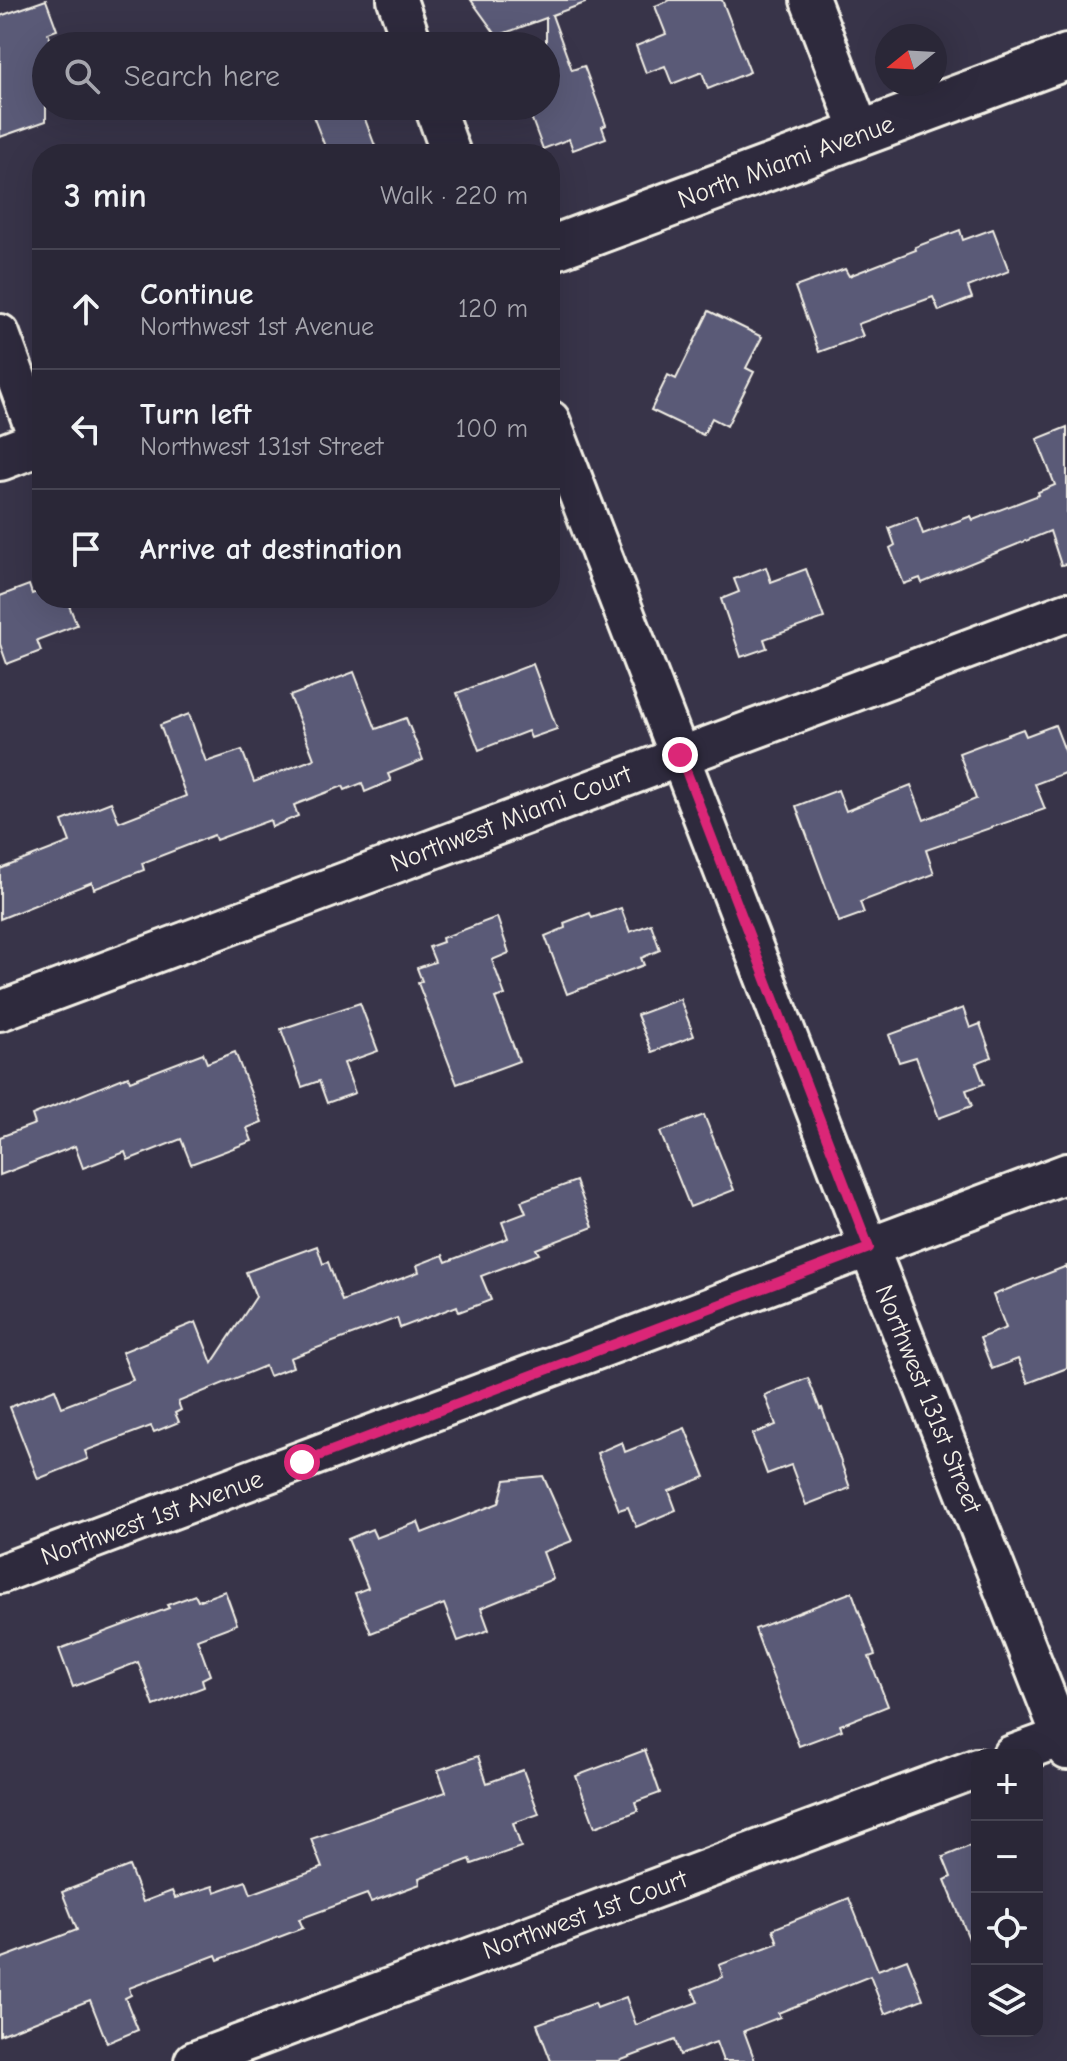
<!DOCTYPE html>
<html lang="en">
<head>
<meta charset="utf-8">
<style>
	:root { --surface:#2a2737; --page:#322f3f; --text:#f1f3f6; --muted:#a5a5ad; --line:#464452 }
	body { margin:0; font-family:"Comic Neue",sans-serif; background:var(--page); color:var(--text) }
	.controls { position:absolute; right:24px; bottom:24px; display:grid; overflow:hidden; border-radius:16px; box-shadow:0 8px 32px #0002 }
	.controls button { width:72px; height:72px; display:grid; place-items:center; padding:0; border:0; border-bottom:2px solid var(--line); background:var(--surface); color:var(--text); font:40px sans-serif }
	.compass { position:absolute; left:875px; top:24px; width:72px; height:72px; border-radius:50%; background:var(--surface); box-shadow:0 8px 32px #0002; rotate:252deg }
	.stop { position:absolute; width:24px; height:24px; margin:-18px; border:6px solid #db2777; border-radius:50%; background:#fff }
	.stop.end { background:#db2777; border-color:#fff; box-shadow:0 2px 8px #0008 }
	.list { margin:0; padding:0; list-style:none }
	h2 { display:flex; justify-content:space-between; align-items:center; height:104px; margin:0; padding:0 32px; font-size:34px }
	h2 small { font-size:26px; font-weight:400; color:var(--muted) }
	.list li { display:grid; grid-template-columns:52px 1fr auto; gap:24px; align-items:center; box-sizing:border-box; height:120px; padding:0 32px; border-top:2px solid var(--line) }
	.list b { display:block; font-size:30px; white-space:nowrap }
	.list p { margin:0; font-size:26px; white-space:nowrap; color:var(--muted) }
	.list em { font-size:26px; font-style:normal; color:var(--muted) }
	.icon { flex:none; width:44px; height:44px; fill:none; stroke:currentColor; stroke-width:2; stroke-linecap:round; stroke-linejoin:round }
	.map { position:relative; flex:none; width:1067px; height:2061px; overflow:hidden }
	.search { position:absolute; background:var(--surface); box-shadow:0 8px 32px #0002; left:32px; top:32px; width:528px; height:88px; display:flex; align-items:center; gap:20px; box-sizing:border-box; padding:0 28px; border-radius:44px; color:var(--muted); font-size:30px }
	.panel { position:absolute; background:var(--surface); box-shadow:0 8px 32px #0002; left:32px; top:144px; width:528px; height:464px; border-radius:32px }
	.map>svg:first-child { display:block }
	.building { fill:#5a5a77; stroke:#f4f1e8; stroke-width:2 }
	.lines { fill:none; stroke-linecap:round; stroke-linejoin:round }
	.street-casing { stroke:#f4f1e8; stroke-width:44 }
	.secondary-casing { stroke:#f4f1e8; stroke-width:50 }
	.street { stroke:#2f2a3d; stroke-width:38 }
	.secondary { stroke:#2f2a3d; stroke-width:44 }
	.route { stroke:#db2777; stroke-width:10 }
	.labels { text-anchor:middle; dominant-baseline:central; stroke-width:6; stroke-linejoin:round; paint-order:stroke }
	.street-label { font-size:26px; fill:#f4f1e8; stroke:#2f2a3d }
</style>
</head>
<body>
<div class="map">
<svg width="1067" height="2061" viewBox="0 0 1067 2061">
	<rect width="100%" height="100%" fill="#383449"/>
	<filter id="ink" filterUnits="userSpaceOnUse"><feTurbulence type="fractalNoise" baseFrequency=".0125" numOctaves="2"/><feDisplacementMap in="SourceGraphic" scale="16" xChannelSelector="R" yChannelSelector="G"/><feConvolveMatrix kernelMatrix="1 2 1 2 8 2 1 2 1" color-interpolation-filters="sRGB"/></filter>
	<g filter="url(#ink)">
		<g class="building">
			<polygon points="46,0 57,30 48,33 53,46 46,46 46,121 0,137 0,16"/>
			<polygon points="471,0 585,0 585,3 552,15 572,70 584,66 606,125 602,127 606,138 573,150 569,139 543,149 527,106 546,106 546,18 497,36"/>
			<polygon points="670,0 722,0 750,72 708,89 702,72 672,84 665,66 646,73 636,46 666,34 655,6"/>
			<polygon points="309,106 360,106 378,154 328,154"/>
			<polygon points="993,229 1009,271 968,287 972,298 939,311 933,297 858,324 863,336 819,352 795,287 845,269 849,276 916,250 915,247 960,230 963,240"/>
			<polygon points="709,311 762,337 746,368 754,372 727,426 712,418 703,435 651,410 668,375 676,379"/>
			<polygon points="1067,427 1067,564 1061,565 1050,531 922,583 920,578 904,584 890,548 895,545 889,528 917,517 923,534 971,516 973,520 1039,495 1038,492 1055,485 1037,439"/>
			<polygon points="766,567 771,582 806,569 824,618 764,639 767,648 741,657 721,599 739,592 734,579"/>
			<polygon points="29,585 32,594 42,590 42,598 66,598 77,625 37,640 41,651 7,664 0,644 0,596"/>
			<polygon points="533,664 557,729 531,738 528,731 479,750 457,693"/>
			<polygon points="354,672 376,729 406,718 423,760 388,774 391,781 365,792 362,783 345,790 343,786 294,805 298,816 272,827 270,820 216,840 214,835 142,863 144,870 94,889 92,882 0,919 0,869 70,842 62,821 111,802 119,822 186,796 160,725 189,714 206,762 242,750 254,782 314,759 290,696"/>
			<polygon points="1055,725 1067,756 1067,772 1035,784 1045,809 926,850 934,874 860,902 864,913 839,922 796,806 838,790 846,811 911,785 924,820 976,799 959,753 1023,729 1026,736"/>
			<polygon points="621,908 630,932 651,924 660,950 641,958 644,965 567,994 545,936 565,928 564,923 590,913 592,918"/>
			<polygon points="497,917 509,953 492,960 505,995 495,998 519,1061 457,1084 418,983 422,981 417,968 435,962 429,947 443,942 442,938"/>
			<polygon points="680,999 694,1036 652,1052 637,1015"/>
			<polygon points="360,1003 378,1051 344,1063 355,1093 327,1103 319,1081 302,1087 281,1029"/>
			<polygon points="963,1008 970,1028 980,1024 992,1057 976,1063 984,1084 966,1090 972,1106 939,1118 916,1057 899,1062 889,1035"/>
			<polygon points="235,1052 262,1122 247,1128 252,1141 191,1164 181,1139 128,1160 125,1152 83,1168 75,1146 0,1175 0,1137 35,1124 32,1115 128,1076 130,1081 203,1053 207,1063"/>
			<polygon points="704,1115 734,1190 690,1207 660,1132"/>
			<polygon points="576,1181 593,1227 536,1249 539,1254 481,1276 491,1300 459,1312 457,1306 400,1328 397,1318 290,1358 293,1367 269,1376 265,1366 178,1402 181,1410 175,1413 179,1422 154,1432 151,1426 85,1451 88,1459 38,1479 10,1407 55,1389 62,1407 133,1380 122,1352 196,1322 212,1363 256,1297 246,1272 317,1246 323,1264 328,1262 342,1301 419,1272 417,1265 443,1255 446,1262 508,1238 502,1222 526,1213 521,1201"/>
			<polygon points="1067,1266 1067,1368 1028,1383 1018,1359 992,1369 980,1338 1006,1328 993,1295"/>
			<polygon points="808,1378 820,1409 822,1408 850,1488 806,1505 791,1465 767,1474 752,1434 776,1425 765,1395"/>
			<polygon points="685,1428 705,1477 669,1491 676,1510 636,1527 628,1507 619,1510 597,1453 622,1442 625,1452"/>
			<polygon points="543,1476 572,1541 543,1552 553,1579 481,1608 489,1630 458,1641 444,1604 371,1633 355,1593 368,1588 348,1539 372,1529 376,1538 418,1522 422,1533 499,1503 505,1480"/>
			<polygon points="225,1591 237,1624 197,1639 210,1675 202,1679 204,1687 154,1706 138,1662 73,1687 59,1649 169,1608 167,1605 195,1595 198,1601"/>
			<polygon points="852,1592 875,1655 869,1657 888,1706 840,1725 842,1730 799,1746 755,1629"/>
			<polygon points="645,1750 660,1793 635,1802 638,1811 595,1827 576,1776"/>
			<polygon points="478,1756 487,1783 523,1770 539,1814 513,1823 521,1847 472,1864 470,1859 419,1878 420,1884 371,1902 367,1894 299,1919 303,1928 218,1960 216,1955 129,1988 131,1995 125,1998 138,2030 107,2043 90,2000 0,2035 0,1959 77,1930 62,1892 129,1866 143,1902 172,1891 175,1898 213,1886 215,1892 246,1881 251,1894 322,1868 311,1839 446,1792 438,1770"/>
			<polygon points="977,1843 977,1956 976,1956 945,1880 951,1877 943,1857"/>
			<polygon points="849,1898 878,1970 907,1959 923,1999 885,2014 870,1976 778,2013 780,2017 744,2031 755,2061 723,2061 716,2042 680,2055 675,2040 619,2061 551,2061 537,2024 595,2003 597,2008 626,1997 636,2025 698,2002 692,1989 723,1977 719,1965 778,1943 773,1929"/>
		</g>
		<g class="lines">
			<defs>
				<g id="street">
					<polyline points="397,0 413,46"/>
					<polyline points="810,0 861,134"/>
					<polyline points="434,106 451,154"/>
					<polyline points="0,334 40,443"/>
					<polyline points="550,420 869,1248 1067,1750"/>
					<polyline points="0,1011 1067,612"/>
					<polyline points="0,1574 1067,1173"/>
					<polyline points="1012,1755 1067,1735"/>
					<polyline points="194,2061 977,1768"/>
				</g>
				<g id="secondary">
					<polyline points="550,249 1067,57"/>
					<polyline points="0,458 42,442"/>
				</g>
			</defs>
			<use href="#street" class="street-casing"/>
			<use href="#secondary" class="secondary-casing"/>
			<use href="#street" class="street"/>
			<use href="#secondary" class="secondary"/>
		</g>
	</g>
	<g class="lines" filter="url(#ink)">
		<polyline class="route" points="302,1462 869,1248 680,755"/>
	</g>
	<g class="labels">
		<g class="street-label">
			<text transform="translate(786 162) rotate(-20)">North Miami Avenue</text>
			<text transform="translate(511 819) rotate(-21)">Northwest Miami Court</text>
			<text transform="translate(928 1399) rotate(68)">Northwest 131st Street</text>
			<text transform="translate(152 1518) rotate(-20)">Northwest 1st Avenue</text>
			<text transform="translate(585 1915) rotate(-20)">Northwest 1st Court</text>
		</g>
	</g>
</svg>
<div class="controls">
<button>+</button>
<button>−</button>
<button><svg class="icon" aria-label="locate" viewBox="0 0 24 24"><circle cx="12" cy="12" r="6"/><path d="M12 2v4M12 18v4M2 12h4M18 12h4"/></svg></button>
<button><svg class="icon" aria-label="layers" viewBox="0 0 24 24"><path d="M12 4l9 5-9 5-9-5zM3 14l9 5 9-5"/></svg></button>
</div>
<svg class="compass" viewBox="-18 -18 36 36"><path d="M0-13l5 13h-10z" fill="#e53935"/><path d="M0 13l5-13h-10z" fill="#a5a5ad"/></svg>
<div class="stop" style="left:302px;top:1462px"></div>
<div class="stop end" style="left:680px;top:755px"></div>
<div class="search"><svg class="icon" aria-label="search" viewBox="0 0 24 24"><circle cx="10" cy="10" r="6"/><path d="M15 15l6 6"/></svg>Search here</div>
<section class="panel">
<h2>3 min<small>Walk · 220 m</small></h2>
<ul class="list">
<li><svg class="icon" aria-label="ahead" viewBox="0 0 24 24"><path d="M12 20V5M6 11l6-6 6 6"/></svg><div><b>Continue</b><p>Northwest 1st Avenue</p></div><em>120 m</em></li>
<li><svg class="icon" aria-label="left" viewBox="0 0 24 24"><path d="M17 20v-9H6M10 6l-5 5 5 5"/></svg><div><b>Turn left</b><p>Northwest 131st Street</p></div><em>100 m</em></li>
<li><svg class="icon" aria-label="arrive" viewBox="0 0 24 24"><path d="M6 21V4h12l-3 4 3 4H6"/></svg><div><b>Arrive at destination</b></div></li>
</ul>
</section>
</div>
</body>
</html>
